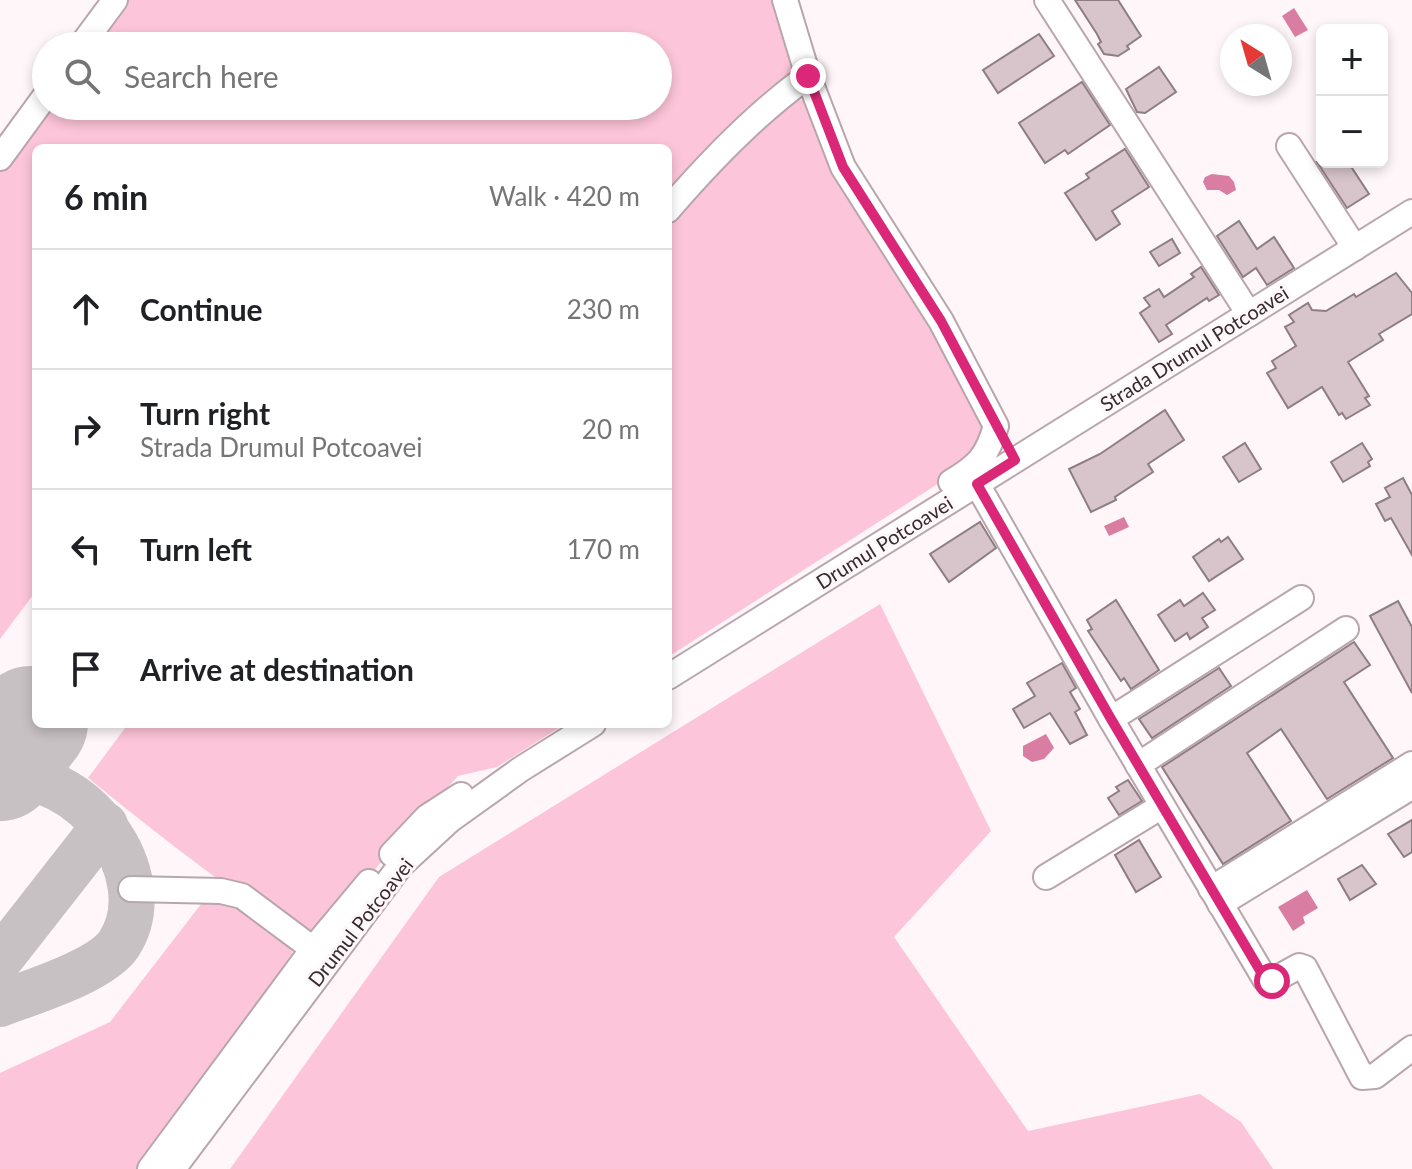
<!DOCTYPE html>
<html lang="en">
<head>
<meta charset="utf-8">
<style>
	:root { --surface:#fff; --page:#f6f6f6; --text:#202124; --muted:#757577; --line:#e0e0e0 }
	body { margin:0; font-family:Lato,sans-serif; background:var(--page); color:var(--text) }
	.controls { position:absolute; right:24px; top:24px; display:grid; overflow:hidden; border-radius:12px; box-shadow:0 4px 12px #0003 }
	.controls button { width:72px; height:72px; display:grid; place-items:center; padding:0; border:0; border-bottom:2px solid var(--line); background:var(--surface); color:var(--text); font:40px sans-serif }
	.compass { position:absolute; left:1220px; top:24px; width:72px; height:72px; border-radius:50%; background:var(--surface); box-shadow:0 4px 12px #0003; rotate:323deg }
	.stop { position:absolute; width:24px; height:24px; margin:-18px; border:6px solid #db2777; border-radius:50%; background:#fff }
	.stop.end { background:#db2777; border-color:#fff; box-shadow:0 2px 8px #0008 }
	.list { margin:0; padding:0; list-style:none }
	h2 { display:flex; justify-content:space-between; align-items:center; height:104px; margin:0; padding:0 32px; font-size:34px }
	h2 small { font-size:26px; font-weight:400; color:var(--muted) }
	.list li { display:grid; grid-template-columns:52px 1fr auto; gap:24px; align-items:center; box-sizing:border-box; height:120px; padding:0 32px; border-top:2px solid var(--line) }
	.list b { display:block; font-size:30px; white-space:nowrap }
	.list p { margin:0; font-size:26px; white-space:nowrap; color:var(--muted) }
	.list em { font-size:26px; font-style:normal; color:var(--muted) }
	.icon { flex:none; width:44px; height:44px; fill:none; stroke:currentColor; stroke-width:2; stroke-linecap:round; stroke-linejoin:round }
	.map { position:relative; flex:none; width:1412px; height:1169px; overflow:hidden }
	.search { position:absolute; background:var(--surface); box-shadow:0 4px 12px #0003; left:32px; top:32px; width:640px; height:88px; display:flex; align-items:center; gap:20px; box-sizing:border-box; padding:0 28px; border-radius:44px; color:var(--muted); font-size:30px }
	.panel { position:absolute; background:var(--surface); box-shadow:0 4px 12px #0003; left:32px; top:144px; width:640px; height:584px; border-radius:12px }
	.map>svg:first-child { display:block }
	.green { fill:#fdc5d9 }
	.water { fill:#d97ea2 }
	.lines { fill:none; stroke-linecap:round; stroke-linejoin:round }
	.taxiway { stroke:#c8c1c4; stroke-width:46 }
	.runway { stroke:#c8c1c4; stroke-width:114 }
	.building { fill:#d7c5cb; stroke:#8e7d82; stroke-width:2 }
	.minor-casing { stroke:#b8a6ac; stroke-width:28 }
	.minor { stroke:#fff; stroke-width:24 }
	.route { stroke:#db2777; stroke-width:10 }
	.labels { text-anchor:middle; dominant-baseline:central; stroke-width:6; stroke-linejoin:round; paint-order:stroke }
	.street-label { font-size:20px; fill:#332c2f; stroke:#fef6f9 }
</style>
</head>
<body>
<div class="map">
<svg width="1412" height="1169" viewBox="0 0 1412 1169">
	<rect width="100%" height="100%" fill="#fef6f9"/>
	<g class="green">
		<polygon points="120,0 779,0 797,67 792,81 668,204 668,148 36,148 36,591 0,639 0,165 46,106 658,106 658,46 87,46"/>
		<polygon points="788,99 805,101 833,164 988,419 977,454 961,469 668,657 668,215"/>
		<polygon points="880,604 991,831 894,937 1028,1131 1200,1094 1241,1122 1273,1169 230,1169 439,877"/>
		<path d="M128,724H565L497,767L458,776L327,923C323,925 315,929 310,930C278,934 121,804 88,778Z"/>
		<polygon points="232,898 288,943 294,956 145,1169 0,1169 0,1073 110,1022 205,899"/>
	</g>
	<g class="water">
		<polygon points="1294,8 1308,30 1295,37 1282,16"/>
		<polygon points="1212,174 1229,176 1234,182 1236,190 1227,195 1219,190 1207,190 1203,182 1205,177"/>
		<polygon points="1124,517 1129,527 1109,536 1104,526"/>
		<polygon points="1046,734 1054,748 1044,759 1032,762 1023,756 1023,746"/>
		<polygon points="1307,890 1318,908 1303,917 1305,923 1293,931 1278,907"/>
	</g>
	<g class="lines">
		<g class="taxiway">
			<path d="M0,778C80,765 164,874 119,944C101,971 31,992 0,1004"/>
			<polyline points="0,959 105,825"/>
		</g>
		<polyline class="runway" points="0,764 31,723"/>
	</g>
	<g class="building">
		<polygon points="1075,0 1118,0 1141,36 1127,46 1129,49 1118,56 1104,54 1098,44 1101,42 1097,34"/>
		<polygon points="1039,34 1054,56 998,93 983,70"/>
		<polygon points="1159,67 1176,92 1145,113 1137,112 1126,89"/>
		<polygon points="1082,82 1110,125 1068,154 1065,150 1045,163 1019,123"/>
		<polygon points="1125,149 1149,187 1112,211 1120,224 1096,240 1065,193 1089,178 1086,174"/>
		<polygon points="1317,162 1348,162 1369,194 1347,208"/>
		<polygon points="1239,221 1257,249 1274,237 1294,268 1267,285 1256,268 1243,277 1217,236"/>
		<polygon points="1172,239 1180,253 1159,266 1150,252"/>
		<polygon points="1201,267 1219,295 1209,301 1207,298 1166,325 1172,334 1159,342 1140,313 1150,306 1144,298 1159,289 1164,297 1194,277 1191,274"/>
		<polygon points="1396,273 1412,293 1412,314 1379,334 1383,340 1348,362 1369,396 1365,398 1370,405 1346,419 1342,413 1339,415 1322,387 1288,408 1267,373 1276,368 1272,361 1296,346 1285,327 1294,322 1289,315 1308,303 1312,310 1326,311 1354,294 1356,297"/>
		<polygon points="1165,410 1184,440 1148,464 1153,472 1115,497 1116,500 1091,512 1069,469 1100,454"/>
		<polygon points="1245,443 1261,469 1239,482 1223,457"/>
		<polygon points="1362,443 1372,459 1368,462 1370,466 1343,482 1331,462"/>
		<polygon points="1403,478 1412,495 1412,555 1391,518 1385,521 1376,504 1390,497 1385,488"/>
		<polygon points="980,522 996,548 949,582 930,554"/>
		<polygon points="1228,537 1243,559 1209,581 1193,557 1219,539 1221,542"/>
		<polygon points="1203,593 1215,610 1202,618 1208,627 1190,639 1187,633 1175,641 1158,615 1180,600 1184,606"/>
		<polygon points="1116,600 1159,670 1131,689 1124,678 1121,681 1088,631 1092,629 1087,620"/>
		<polygon points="1398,601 1412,627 1412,693 1370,616"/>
		<polygon points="1354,642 1370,665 1344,682 1393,758 1327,799 1281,729 1247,753 1291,821 1223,864 1162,767"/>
		<polygon points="1062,663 1076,688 1070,692 1080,709 1075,712 1087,735 1070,744 1050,713 1024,728 1013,709 1035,696 1027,683"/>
		<polygon points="1219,668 1231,686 1152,738 1139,719"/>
		<polygon points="1128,780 1142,801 1119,815 1108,798 1119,791 1116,787"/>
		<polygon points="1412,820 1412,852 1404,857 1388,834"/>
		<polygon points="1139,840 1161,877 1136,892 1115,855"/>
		<polygon points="1362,865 1376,884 1350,900 1338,879"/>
	</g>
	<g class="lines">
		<defs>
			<g id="minor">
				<polyline points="1047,0 1249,314"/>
				<polyline points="81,46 115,0"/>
				<path d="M808,76L843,167L941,321L996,426C987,457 978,466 951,482"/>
				<polyline points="1289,146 1355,248"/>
				<polyline points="0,158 46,95"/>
				<path d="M668,210C710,161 755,114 808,76L785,0"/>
				<polyline points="977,484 1111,719 1265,979 1272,981 1299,966 1305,968 1362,1077 1375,1076 1412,1048"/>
				<polyline points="668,677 1412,212"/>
				<polyline points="1111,719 1301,598"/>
				<polyline points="1138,765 1346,629"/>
				<polyline points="392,854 427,817 461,795"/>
				<polyline points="1046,877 1162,806"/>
				<polyline points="131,889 221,891 242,896 313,949"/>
				<polyline points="1211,889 1412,764"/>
				<polyline points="1220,904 1408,789"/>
				<polyline points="150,1169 313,949 369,882"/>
				<polyline points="173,1169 400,866 450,820 521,769 593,724"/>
			</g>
		</defs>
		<use href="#minor" class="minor-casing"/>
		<use href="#minor" class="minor"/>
	</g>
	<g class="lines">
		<polyline class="route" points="808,76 843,167 941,321 1015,460 977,484 1111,719 1265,979 1272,981"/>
	</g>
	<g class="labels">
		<g class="street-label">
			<text transform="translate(1194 348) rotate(-32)">Strada Drumul Potcoavei</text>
			<text transform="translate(884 542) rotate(-32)">Drumul Potcoavei</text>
			<text transform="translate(360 922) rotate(-52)">Drumul Potcoavei</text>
		</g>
	</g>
</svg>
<div class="controls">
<button>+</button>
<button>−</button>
</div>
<svg class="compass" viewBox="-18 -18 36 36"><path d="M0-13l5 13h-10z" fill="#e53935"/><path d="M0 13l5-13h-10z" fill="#757577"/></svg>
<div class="stop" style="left:1272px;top:981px"></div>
<div class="stop end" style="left:808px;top:76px"></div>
<div class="search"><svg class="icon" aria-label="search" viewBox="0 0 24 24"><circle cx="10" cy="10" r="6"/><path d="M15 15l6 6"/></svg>Search here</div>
<section class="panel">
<h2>6 min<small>Walk · 420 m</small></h2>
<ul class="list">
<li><svg class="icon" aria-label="ahead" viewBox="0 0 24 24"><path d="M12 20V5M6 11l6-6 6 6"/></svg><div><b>Continue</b></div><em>230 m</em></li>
<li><svg class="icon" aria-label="right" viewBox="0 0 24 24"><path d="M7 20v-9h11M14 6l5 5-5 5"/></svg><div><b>Turn right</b><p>Strada Drumul Potcoavei</p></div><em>20 m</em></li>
<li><svg class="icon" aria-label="left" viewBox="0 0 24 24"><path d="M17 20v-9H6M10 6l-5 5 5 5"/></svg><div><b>Turn left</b></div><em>170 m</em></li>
<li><svg class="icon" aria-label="arrive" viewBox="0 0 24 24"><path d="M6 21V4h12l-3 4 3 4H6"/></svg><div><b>Arrive at destination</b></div></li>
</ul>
</section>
</div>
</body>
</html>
